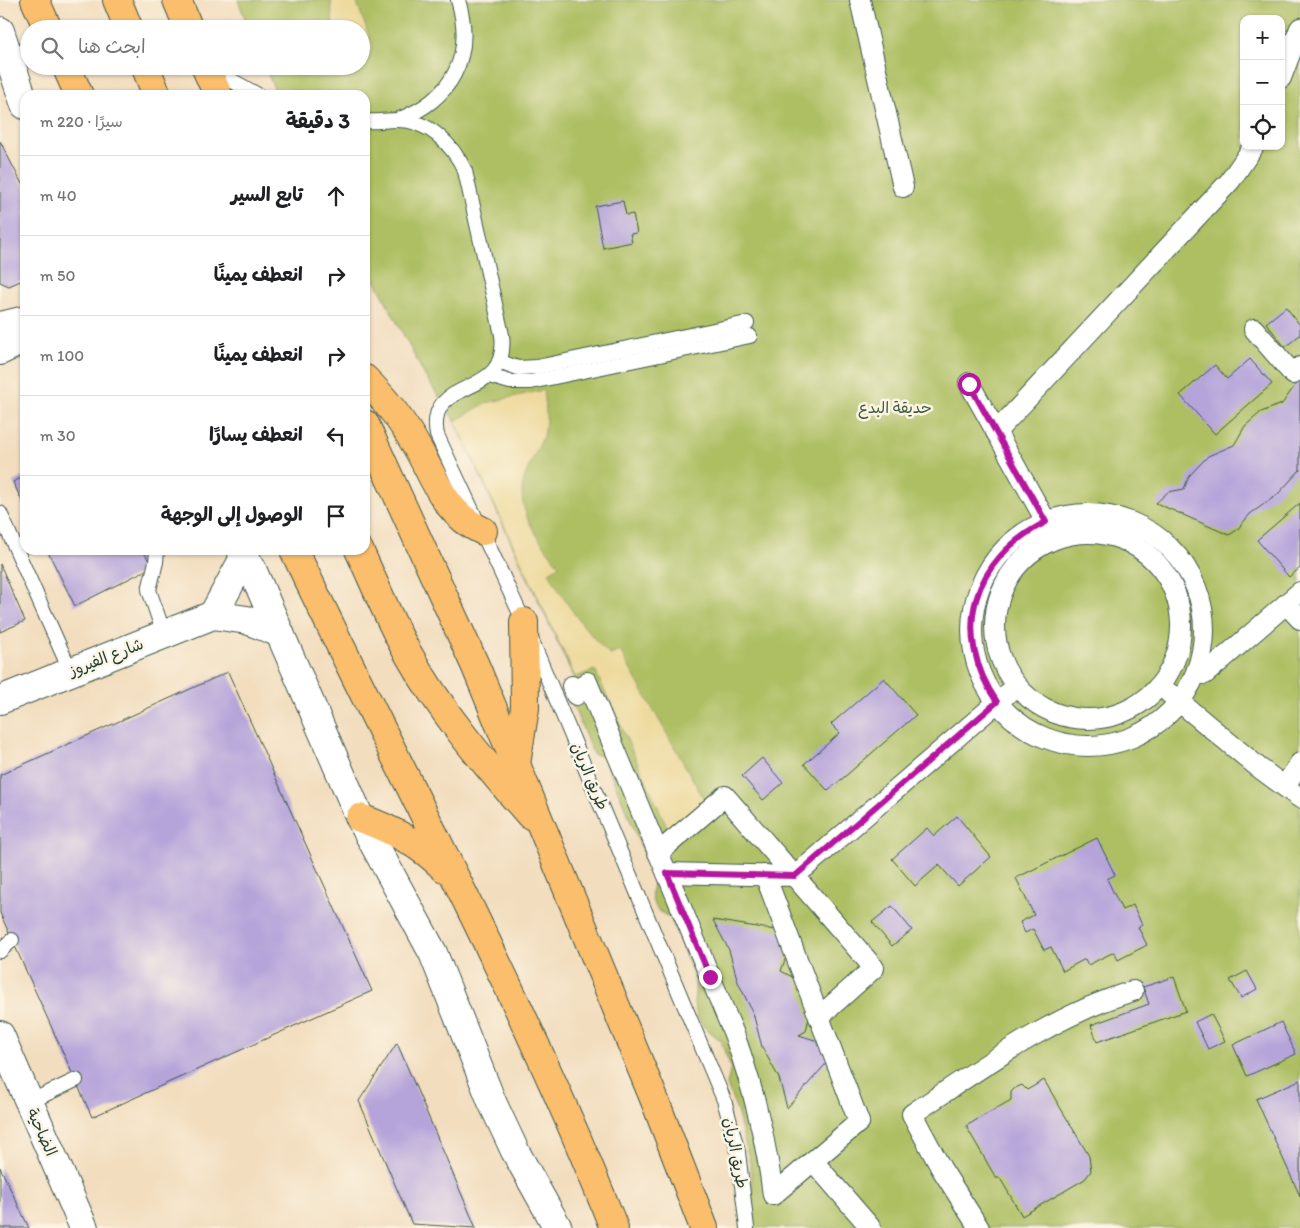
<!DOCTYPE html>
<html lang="ar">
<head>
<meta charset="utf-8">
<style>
	:root { --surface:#fff; --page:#f6f6f6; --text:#202124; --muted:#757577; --line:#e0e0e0 }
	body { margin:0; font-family:Itim,"Playpen Sans Arabic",sans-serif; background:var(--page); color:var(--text); direction:rtl }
	.controls { position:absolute; right:15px; top:15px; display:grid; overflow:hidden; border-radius:10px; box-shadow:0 1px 4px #0004 }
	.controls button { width:45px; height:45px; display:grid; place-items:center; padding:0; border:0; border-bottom:1px solid var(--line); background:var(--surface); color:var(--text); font:25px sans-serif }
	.stop { position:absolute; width:15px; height:15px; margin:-11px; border:4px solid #b5179e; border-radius:50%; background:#fff }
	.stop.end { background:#b5179e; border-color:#fff; box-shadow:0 1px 5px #0008 }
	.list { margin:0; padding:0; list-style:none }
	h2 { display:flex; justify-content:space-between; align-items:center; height:65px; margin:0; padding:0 20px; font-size:21px }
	h2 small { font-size:16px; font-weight:400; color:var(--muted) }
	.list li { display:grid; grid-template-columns:32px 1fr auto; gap:15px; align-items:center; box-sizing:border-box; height:80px; padding:0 20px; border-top:1px solid var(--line) }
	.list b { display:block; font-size:19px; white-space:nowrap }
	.list em { font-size:16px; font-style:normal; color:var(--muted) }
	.icon { flex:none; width:28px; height:28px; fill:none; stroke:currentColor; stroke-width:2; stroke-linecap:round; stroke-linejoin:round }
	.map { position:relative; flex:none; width:1300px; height:1228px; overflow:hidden; direction:ltr }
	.search { position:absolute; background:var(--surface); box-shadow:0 1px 4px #0004; left:20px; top:20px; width:350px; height:55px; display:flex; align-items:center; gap:12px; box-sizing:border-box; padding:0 18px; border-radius:28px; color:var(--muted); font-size:19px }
	.panel { position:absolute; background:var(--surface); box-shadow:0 1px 4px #0004; left:20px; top:90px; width:350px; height:465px; border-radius:15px; direction:rtl }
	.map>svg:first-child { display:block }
	.green { fill:#aebf63; stroke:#667e4c; fill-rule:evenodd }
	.sand { fill:#eeda9e; stroke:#868c69 }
	.building { fill:#b5a4da }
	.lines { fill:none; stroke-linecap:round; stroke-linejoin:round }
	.service-casing { stroke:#3f5549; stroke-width:16 }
	.pedestrian-casing { stroke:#3f5549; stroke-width:22 }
	.minor-casing { stroke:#3f5549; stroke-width:30 }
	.primary-casing { stroke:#3f5549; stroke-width:30 }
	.service { stroke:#fff; stroke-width:14 }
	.pedestrian { stroke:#fff; stroke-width:20 }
	.minor { stroke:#fff; stroke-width:28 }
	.primary { stroke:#fabe6d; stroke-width:28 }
	.route { stroke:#b5179e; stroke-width:6 }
	.labels { text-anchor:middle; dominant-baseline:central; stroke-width:5; stroke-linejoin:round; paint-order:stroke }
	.park-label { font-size:16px; fill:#435e40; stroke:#fcf5e5 }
	.street-label { font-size:16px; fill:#1f3d34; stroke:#fcf5e5 }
</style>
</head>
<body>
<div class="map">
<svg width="1300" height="1228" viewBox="0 0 1300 1228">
	<rect width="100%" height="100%" fill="#fcf5e5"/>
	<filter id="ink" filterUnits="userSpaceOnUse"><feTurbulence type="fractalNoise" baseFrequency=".02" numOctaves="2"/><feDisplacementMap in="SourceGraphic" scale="10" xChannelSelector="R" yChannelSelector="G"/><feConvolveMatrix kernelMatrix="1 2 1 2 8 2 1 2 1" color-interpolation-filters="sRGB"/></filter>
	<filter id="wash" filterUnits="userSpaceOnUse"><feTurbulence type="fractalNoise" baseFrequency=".0096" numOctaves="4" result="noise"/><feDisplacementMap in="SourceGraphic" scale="20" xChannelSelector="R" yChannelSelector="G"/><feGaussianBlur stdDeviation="1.12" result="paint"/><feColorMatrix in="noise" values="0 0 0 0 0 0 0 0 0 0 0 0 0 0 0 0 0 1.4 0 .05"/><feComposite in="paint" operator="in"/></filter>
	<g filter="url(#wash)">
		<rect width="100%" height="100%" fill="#f2ddbe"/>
		<path class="green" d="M238,0H1300V1228H754L751,1167L737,1111L727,1085L731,1067L720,1040L702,1025L697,1015L694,1004L696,981L670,917C653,911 647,896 655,880L604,757L593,754L567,691L576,682L455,421L425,376L365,261V95H277L264,66H361V29H249ZM1244,19H1281V146H1244Z"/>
		<g class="sand">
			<polygon points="331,0 356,0 373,47 368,56 361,58 361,29 333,29"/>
			<path d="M543,390C546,406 548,421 543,436C532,467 513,480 527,517C534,534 548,550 559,566L549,572C565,604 585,630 610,655L620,651L705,801L669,831L595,670L575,677L455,421L486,403Z"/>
		</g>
		<g id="blocks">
			<g class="building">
				<polygon points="0,141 25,190 25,279 9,286 0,282"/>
				<polygon points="623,201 626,215 633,214 637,233 630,234 632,242 603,248 595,206"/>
				<polygon points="1286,307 1300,325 1300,335 1285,347 1266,323"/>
				<polygon points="1250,359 1272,384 1215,434 1180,395 1215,365 1227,379"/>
				<polygon points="1300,378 1300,470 1277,495 1250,514 1237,530 1229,535 1156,503 1168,492 1184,489 1189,476 1208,456 1234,445 1245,426 1261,412 1282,404"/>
				<polygon points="25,476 25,507 13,482"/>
				<polygon points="1300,503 1300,568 1289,577 1257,540"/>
				<polygon points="47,550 143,550 152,567 75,606"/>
				<polygon points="0,564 25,621 0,632"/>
				<polygon points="228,672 372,991 92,1117 0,913 0,775"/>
				<polygon points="884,678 916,715 828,791 804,764 840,733 831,724"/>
				<polygon points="762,758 783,783 763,800 742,776"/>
				<polygon points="957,816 991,857 958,886 939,865 915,886 892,859 927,828 934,836"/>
				<polygon points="1097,838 1115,875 1107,879 1122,910 1133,905 1142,925 1138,927 1147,945 1118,960 1114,952 1088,965 1085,959 1063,971 1051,947 1044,950 1033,929 1025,933 1020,922 1034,915 1016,878"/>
				<polygon points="892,906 912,930 892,946 872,922"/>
				<polygon points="713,920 782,931 786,957 781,971 796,979 809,1018 806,1031 799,1035 818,1041 830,1059 787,1108 779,1078 762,1047 753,1013 738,982 729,950"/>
				<polygon points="1247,971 1257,989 1241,998 1230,980"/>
				<polygon points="1174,977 1186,1011 1097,1042 1091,1025 1149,1004 1143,987"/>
				<polygon points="1211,1014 1225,1041 1208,1049 1195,1022"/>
				<polygon points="1281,1022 1296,1054 1247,1076 1233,1045"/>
				<polygon points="397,1043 476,1228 412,1224 359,1101"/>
				<polygon points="1044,1080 1089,1156 1091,1171 1085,1179 1022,1216 1000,1178 996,1178 966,1126 1011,1100 1011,1092 1015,1088 1022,1085 1027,1090"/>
				<polygon points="1300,1080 1300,1196 1256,1099"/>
				<polygon points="0,1167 29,1228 0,1228"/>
			</g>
		</g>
	</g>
	<g filter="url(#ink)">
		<use href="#blocks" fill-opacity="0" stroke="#3f5549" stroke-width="1"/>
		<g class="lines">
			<defs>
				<g id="service">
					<polyline points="211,69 258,95"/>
					<path d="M397,120C452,100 475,56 458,0"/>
					<path d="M365,121C376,122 385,120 396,120C428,119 453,145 465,171L502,335C510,403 425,373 437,435L524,622L724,1100L738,1152L747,1228"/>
					<polyline points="501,362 518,368 537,367 747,323"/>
					<polyline points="489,376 510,382 531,382 750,336"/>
					<polyline points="0,513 70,670"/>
					<polyline points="157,550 156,562 149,590 164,634"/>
					<polyline points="0,951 12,940"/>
					<polyline points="29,1102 76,1080"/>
				</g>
				<g id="pedestrian">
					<polyline points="860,0 903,187"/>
					<polyline points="1281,78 1300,28"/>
					<polyline points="1254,329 1293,374 1300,367"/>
					<polyline points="969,383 1052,532"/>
					<polyline points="996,432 1230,181 1254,146"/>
					<circle cx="1088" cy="630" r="116"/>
					<circle cx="1088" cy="626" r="93"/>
					<polyline points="1286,604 1300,619"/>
					<polyline points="1197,670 1205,674 1300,592"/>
					<path d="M572,686L576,695L587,682L734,1034C753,1087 766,1139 773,1195L859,1122L765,875"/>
					<polyline points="1169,693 1258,767 1300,798"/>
					<polyline points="1285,786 1300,763"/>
					<polyline points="658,853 725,796 874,968 819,1017"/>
					<polyline points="667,873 795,876 1007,694"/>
					<polyline points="813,1161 871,1228"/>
					<path d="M979,1228L941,1168L912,1114C983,1067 1051,1016 1133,991"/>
				</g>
				<g id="minor">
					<polyline points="0,31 25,105"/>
					<polyline points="0,326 25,320"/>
					<polyline points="0,351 25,339"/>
					<polyline points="241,550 252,569 360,818 433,953 492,1102 515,1151 558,1228"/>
					<polyline points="213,615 245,556"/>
					<polyline points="0,700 213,615 247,620 280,633"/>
					<polyline points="0,1035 84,1228"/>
				</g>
				<g id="primary">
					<polyline points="35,0 48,29"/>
					<polyline points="117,0 129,29"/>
					<polyline points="177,0 189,29"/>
					<polyline points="66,66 79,95"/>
					<polyline points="145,66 157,95"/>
					<polyline points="205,66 218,95"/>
					<path d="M365,379C386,400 404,423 418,449C437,483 445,514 483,531"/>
					<polyline points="365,424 475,665 655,1101 704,1228"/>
					<path d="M294,550C401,776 522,995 614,1228"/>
					<path d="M359,550C375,584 388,618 406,650C440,711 484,763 530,815"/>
					<polyline points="516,764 525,708 524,622"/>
					<path d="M360,818C392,829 420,844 444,868"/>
				</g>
			</defs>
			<use href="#service" class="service-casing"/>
			<use href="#pedestrian" class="pedestrian-casing"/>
			<use href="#minor" class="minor-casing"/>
			<use href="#primary" class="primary-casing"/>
			<use href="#service" class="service"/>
			<use href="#pedestrian" class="pedestrian"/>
			<use href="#minor" class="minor"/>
			<use href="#primary" class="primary"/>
		</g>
	</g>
	<g class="lines" filter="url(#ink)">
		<path class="route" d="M710,977L667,873L795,876L997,702C950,632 972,559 1046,522L969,384"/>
	</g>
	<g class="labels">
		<g class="park-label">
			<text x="895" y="407">حديقة البدع</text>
		</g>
		<g class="street-label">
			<text transform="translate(106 657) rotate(-21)">شارع الفيروز</text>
			<text transform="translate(590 776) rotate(67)">طريق الريان</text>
			<text transform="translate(42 1132) rotate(66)">الضاحية</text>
			<text transform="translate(736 1153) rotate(79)">طريق الريان</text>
		</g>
	</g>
</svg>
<div class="controls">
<button>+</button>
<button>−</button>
<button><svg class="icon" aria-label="locate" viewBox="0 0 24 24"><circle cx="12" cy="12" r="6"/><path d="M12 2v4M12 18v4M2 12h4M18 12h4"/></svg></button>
</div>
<div class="stop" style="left:969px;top:384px"></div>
<div class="stop end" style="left:710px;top:977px"></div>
<div class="search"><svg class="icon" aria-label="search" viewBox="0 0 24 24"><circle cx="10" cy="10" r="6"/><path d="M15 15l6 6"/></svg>ابحث هنا</div>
<section class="panel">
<h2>3 دقيقة<small>سيرًا · 220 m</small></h2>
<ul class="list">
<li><svg class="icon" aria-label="ahead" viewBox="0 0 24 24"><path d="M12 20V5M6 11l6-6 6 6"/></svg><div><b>تابع السير</b></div><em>40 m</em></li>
<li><svg class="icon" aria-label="right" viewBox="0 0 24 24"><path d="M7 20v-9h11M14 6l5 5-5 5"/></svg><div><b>انعطف يمينًا</b></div><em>50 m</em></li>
<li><svg class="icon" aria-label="right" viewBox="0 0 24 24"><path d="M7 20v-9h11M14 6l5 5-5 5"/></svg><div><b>انعطف يمينًا</b></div><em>100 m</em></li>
<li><svg class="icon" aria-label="left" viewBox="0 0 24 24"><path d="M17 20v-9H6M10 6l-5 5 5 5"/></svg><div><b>انعطف يسارًا</b></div><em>30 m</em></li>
<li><svg class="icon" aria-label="arrive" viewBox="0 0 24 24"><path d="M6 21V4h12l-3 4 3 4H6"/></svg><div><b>الوصول إلى الوجهة</b></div></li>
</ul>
</section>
</div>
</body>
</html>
